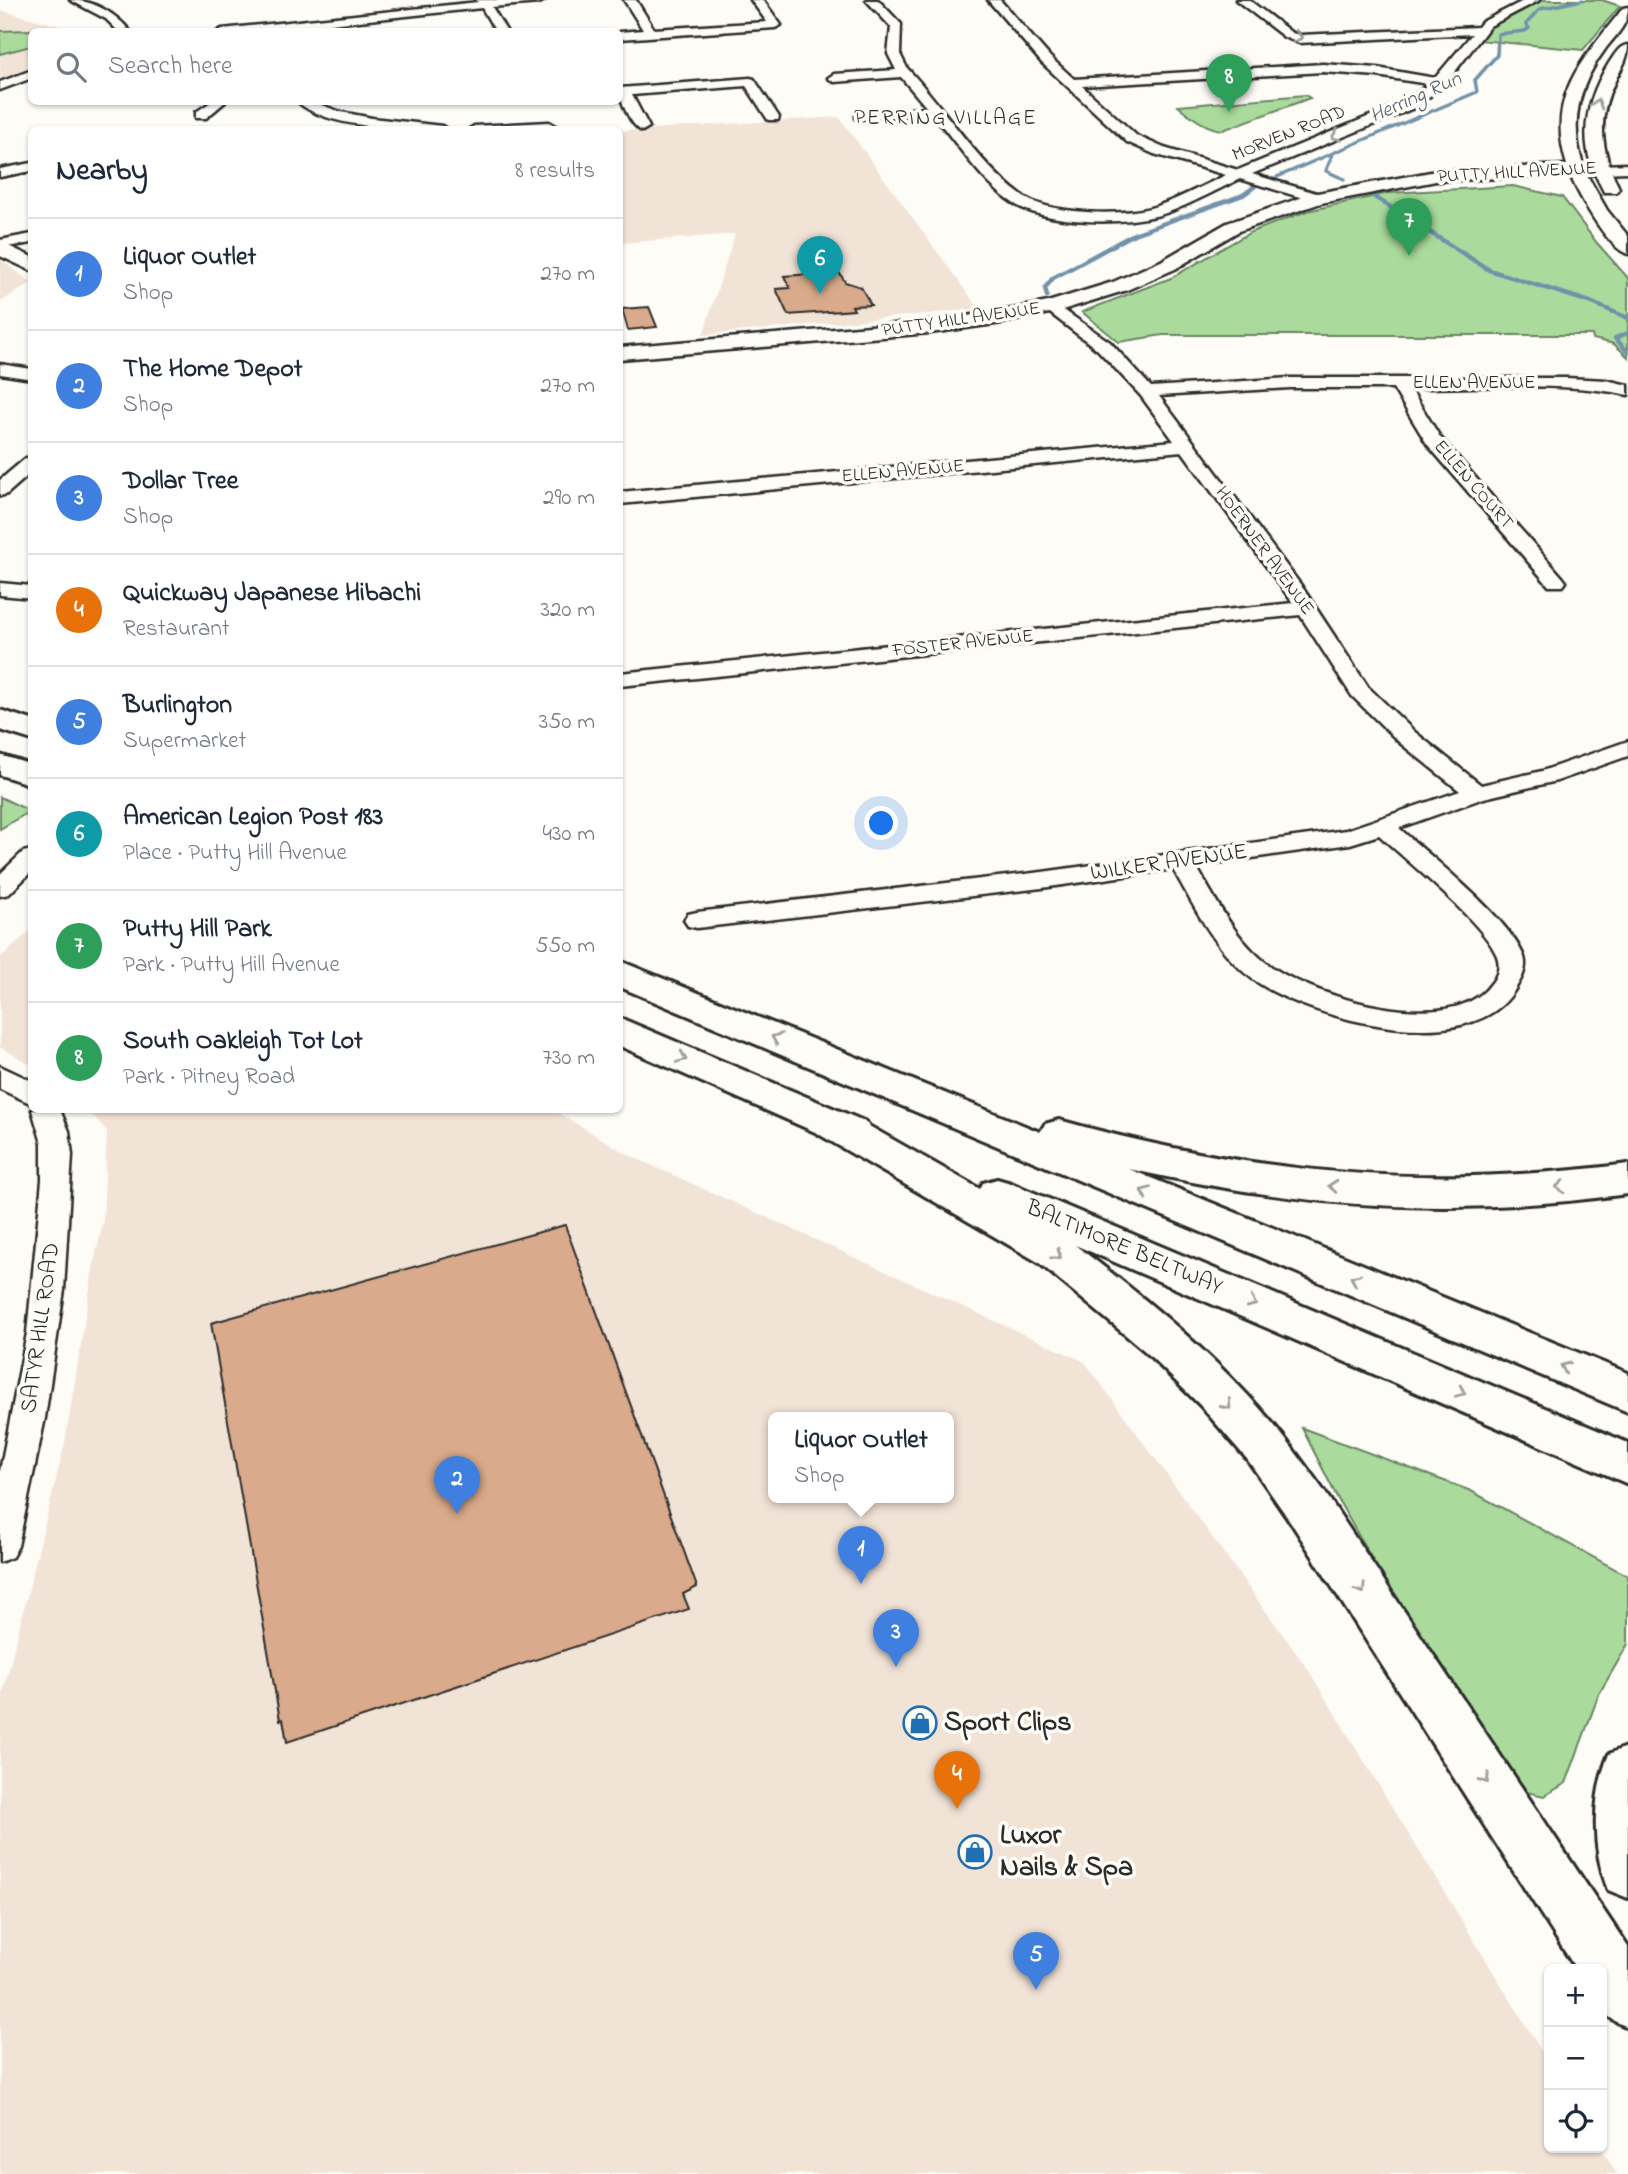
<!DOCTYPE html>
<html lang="en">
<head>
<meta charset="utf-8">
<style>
	:root { --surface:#fff; --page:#f2f2f3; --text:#1f2937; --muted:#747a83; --line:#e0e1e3; --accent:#1a73e8 }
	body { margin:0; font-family:"Indie Flower",sans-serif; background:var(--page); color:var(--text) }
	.controls { position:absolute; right:21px; bottom:21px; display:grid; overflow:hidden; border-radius:10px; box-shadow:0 2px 5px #0004 }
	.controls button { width:63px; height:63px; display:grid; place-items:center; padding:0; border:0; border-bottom:2px solid var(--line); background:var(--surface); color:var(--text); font:35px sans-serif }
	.you { position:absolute; left:882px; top:824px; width:24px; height:24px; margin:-18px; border:5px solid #fff; border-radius:50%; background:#1a73e8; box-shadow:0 0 0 10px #1a73e833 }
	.badge { display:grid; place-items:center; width:46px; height:46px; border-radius:50%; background:var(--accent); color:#fff; font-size:23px; font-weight:700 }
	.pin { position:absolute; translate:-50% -58px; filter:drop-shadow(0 2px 4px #0008) }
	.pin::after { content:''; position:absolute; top:37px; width:24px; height:21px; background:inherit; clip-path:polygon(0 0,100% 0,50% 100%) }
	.popup { position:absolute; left:768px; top:1412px; width:186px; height:91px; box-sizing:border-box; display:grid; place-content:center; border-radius:10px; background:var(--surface); filter:drop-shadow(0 2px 5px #0005); font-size:23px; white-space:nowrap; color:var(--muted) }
	.popup b { font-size:26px; color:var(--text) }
	.popup::after { content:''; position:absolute; left:50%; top:100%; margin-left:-14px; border:14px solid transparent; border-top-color:var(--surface) }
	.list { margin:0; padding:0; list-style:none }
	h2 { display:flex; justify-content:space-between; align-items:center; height:91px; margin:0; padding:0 28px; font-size:30px }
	h2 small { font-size:23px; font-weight:400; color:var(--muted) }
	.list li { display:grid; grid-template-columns:46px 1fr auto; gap:21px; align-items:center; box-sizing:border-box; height:112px; padding:0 28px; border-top:2px solid var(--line) }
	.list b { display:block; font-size:26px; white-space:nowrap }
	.list p { margin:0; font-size:23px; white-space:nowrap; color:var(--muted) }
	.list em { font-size:23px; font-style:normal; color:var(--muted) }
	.icon { flex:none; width:38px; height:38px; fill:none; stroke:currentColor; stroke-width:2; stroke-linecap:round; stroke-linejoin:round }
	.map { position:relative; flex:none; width:1628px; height:2174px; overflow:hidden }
	.search { position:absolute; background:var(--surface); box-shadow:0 2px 5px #0004; left:28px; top:28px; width:595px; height:77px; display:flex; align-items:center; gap:18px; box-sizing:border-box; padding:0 24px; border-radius:10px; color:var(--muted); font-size:26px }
	.panel { position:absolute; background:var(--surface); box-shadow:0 2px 5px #0004; left:28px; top:126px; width:595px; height:987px; border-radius:10px }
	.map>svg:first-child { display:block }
	.built { fill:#f2e3d7; fill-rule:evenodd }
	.green { fill:#aadb9c; stroke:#6a8364; stroke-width:2 }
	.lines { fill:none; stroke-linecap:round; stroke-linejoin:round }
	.stream-far1 { stroke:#7192aa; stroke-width:3.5 }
	.stream { stroke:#7192aa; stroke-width:4.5 }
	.building { fill:#d9aa8b; stroke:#2b2b2b; stroke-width:2 }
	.minor-casing { stroke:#2b2b2b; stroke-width:5 }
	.major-casing { stroke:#2b2b2b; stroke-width:5 }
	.highway-casing { stroke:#2b2b2b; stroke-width:6 }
	.minor { fill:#fdfcf7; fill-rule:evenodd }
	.major { fill:#fdfcf7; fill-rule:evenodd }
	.highway { fill:#fdfcf7; fill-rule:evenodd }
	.oneway { stroke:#9e9e9b }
	.labels { text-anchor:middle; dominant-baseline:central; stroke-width:7; stroke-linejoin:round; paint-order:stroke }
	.far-street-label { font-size:19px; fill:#2b2b2b; stroke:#fdfcf7 }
	.far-water-label { font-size:21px; font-style:italic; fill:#4e5e6b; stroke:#fdfcf7 }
	.far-neighbourhood-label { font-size:21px; letter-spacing:2px; fill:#2b2b2b; stroke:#fdfcf7 }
	.street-label { font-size:23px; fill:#2b2b2b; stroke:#fdfcf7 }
	.near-poi-label { font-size:28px; font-weight:bold; fill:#2b2b2b; stroke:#fdfcf7; text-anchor:start }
</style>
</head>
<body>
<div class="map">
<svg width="1628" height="2174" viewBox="0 0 1628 2174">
	<rect width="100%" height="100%" fill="#fdfcf7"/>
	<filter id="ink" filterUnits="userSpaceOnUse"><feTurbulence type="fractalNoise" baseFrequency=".0143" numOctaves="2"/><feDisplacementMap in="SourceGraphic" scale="14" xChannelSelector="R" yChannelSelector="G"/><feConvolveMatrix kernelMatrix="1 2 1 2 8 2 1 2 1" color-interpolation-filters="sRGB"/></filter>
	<g filter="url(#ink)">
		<g class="built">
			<polygon points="0,10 79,31 32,32 31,67 0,79"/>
			<polygon points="839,117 979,309 703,335 735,234 620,243 620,131"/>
			<polygon points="0,259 32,283 0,302"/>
			<polygon points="31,930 31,1065 0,1047 0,958"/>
			<path d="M88,1110H553L631,1156L1085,1362L1307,1668L1549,2063V2148H1601L1617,2174H0V1705L65,1443L94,1263L103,1222L107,1131ZM774,1418H948V1498H774Z"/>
		</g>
		<g class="green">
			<polygon points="1534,0 1602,0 1620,6 1583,50 1478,40 1490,21"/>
			<polygon points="30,30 32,31 31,46 0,54 0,31"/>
			<path d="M1305,95L1310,98L1223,130C1206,129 1191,116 1178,106Z"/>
			<polygon points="1513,186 1562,197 1597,243 1628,278 1628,357 1614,344 1593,339 1592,335 1163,335 1119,342 1082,312 1171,278 1251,232 1307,211 1389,193"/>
			<polygon points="0,797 30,811 0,829"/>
			<polygon points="1302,1428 1471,1491 1628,1576 1628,1644 1599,1694 1566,1783 1544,1796 1513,1789 1430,1661 1340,1503"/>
		</g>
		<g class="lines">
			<g class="stream-far1">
				<polyline points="1277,177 1333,153"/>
				<polyline points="1344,179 1326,171 1333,153 1477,92 1475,80 1497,55 1498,34 1525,31 1529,28 1526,24 1540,9 1582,0"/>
				<polyline points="1252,188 1255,186"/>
			</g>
			<g class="stream">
				<polyline points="1373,196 1489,270 1590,302 1628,318"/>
				<polyline points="1047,296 1045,288 1053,278 1134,234 1243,195 1254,187"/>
				<polyline points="1628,333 1615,338 1628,352"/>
			</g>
		</g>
		<g class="building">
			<polygon points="839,272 845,282 861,287 871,305 852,306 854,310 788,315 776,289 790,288 784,276"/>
			<polygon points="649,307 657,327 628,330 622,309"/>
			<polygon points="565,1225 697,1587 683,1594 689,1609 287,1742 283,1719 280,1720 211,1323"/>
		</g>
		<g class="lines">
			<defs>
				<g id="minor">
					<path d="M70,0C94,0 116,14 131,32H119L106,19Z"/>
					<polygon points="476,0 545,0 539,3 492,7 507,32 496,32 482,8 255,32 217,32 222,29 478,2"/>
					<polygon points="624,0 636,0 654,29 767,22 751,0 763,0 781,25 775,28 620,39 620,32 643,30"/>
					<path d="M866,0H878L901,24L900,54L907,68C944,107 977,163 1021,195C1048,215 1126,217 1157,206C1181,198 1204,185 1226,175L1154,154L1127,142L1042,63L988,0H1000L1050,57L1074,79L1323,64L1377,68L1435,78L1472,34L1299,43L1284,37L1236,0H1249L1292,33L1300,35L1478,27L1482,22L1525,0H1540L1490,26L1450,78L1419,106L1252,174L1323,195V201H1313L1240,179C1216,190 1191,204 1166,213C1130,226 1045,225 1013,203C981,182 958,144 933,115L856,119V113L861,112L927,108L901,77L834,82L828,78L834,74L896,70L888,54L891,27ZM1323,72L1377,76L1428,84L1409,100L1238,170L1164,148L1137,136L1082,86Z"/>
					<polygon points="32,70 32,78 0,90 0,82"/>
					<path d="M750,78L754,79L779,117L778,120H768L746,86L632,95L649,127L642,131C631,126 619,100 620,88Z"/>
					<polygon points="211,102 225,102 206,118 196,118 196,112"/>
					<path d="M298,102H313L341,112L372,118L442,126L448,130C410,130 327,129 298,102Z"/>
					<polygon points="549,122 556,126 554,129 468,130 474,126"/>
					<polygon points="32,163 32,171 0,177 0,169"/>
					<polygon points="1628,164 1628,172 1601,173 1594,169 1601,165"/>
					<polygon points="32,234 32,243 0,248 0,240"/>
					<path d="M1052,302L1110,342L1151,387L1290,378H1566L1606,380L1628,385V395C1564,381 1477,388 1410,388L1440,437L1563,578L1566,582L1563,586H1549L1427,444L1393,388H1290L1159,396L1300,584L1368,687L1416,733L1481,785L1542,771L1628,741V756L1557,781L1484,798L1399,828C1431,857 1510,919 1524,957C1528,970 1520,981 1514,991C1469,1062 1310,1019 1254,980C1217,954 1195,908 1173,869L1042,888L697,928L688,926L684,920L688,914L697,912L1042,872L1346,830L1460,791L1400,743L1352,696L1300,615L620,686V673L1293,603L1182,451L620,504V492L1174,441L1141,396L1098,350L1046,310L1044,307ZM1379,835C1407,861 1485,924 1497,956C1501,967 1497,977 1490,985C1451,1038 1317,998 1272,967C1237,943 1217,902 1196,866L1350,844Z"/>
					<polygon points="0,364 32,369 32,379 0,374"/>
					<polygon points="32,457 32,472 7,494 0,496 0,480 26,458"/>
					<polygon points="0,583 32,586 32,598 0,595"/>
					<polygon points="32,850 32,871 9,894 0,896 0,874 23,852"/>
					<polygon points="0,1066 32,1081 32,1104 0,1089"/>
					<polygon points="32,1110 60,1110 69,1131 72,1155 64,1290 45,1418 18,1546 12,1557 0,1562 0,1471 27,1333 42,1180 42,1143"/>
				</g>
				<g id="major">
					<path d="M1628,7C1628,25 1617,34 1606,48C1579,84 1569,121 1583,165L1591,164C1580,128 1589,95 1609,63C1615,55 1618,46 1628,45C1628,60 1621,68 1615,81C1596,118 1601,152 1619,188L1616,192H1604L1595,174L1587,175L1607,210L1628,236V254C1607,248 1579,195 1570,175L1436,181L1321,203L1239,231L1175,269L1127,290L1059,311L1002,323L930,333L620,359V347L930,321L1002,311L1048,302L1113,282L1161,261L1227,223L1312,194L1436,171L1567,165C1545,95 1583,60 1623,8Z"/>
					<polygon points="0,242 32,257 32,271 0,256"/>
				</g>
				<g id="highway">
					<polygon points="0,710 32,720 32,740 0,730"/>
					<polygon points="0,755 32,765 32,785 0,775"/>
					<path d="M620,961L1040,1132L1045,1124L1059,1120C1255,1175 1425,1190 1628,1164V1194C1451,1218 1303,1208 1129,1169L1628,1373V1412L620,987Z"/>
					<path d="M620,1018L866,1122L869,1126L980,1189L983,1183L997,1179L1011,1183L1628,1443V1484L1075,1245C1148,1300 1221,1360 1279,1431C1295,1451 1309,1471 1324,1491L1628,1947V2027C1593,2013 1602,2003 1602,1969H1576L1290,1521L1247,1459L1200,1405L1146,1352L1038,1262L815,1132L620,1046Z"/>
					<path d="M1628,1746V1898L1608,1890C1591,1848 1592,1795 1609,1754Z"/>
				</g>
			</defs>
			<use href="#minor" class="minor-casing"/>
			<use href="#major" class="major-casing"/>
			<use href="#highway" class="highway-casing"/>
			<use href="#minor" class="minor"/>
			<use href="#major" class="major"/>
			<use href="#highway" class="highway"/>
		</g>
		<defs><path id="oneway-chevron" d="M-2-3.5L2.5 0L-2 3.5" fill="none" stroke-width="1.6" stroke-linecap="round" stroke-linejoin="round" transform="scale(1.75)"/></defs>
		<g class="oneway">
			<use href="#oneway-chevron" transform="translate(1298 37) rotate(13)"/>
			<use href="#oneway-chevron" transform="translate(1597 104) rotate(-74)"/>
			<use href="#oneway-chevron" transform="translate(1336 136) rotate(159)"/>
			<use href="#oneway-chevron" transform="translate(776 1038) rotate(-157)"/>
			<use href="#oneway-chevron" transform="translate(682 1058) rotate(23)"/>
			<use href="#oneway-chevron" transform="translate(1333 1186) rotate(-175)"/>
			<use href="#oneway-chevron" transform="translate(1560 1187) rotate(175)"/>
			<use href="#oneway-chevron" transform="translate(1145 1192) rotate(-157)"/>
			<use href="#oneway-chevron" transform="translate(1057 1255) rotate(36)"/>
			<use href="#oneway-chevron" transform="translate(1355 1279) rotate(-157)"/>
			<use href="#oneway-chevron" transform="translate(1252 1303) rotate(23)"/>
			<use href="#oneway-chevron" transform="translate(1565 1367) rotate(-157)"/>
			<use href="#oneway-chevron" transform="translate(1461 1392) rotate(23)"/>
			<use href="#oneway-chevron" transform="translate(1227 1405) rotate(48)"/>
			<use href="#oneway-chevron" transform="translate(1361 1589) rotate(57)"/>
			<use href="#oneway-chevron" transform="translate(1485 1779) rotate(57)"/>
		</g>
	</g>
	<defs>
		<symbol id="shop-ring" viewBox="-11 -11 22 22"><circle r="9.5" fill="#fdfcf7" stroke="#1f6fb2" stroke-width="1.5"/><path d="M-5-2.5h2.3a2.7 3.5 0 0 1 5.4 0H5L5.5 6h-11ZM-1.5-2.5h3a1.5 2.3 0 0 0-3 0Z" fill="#1f6fb2"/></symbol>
	</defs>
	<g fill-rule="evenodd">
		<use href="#shop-ring" x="901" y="1704" width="38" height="38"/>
		<use href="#shop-ring" x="956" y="1833" width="38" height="38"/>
	</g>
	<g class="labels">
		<g class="far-street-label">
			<text transform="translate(1289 134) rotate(-22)">MORVEN ROAD</text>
			<text transform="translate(1517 173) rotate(-3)">PUTTY HILL AVENUE</text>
			<text transform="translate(961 320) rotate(-8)">PUTTY HILL AVENUE</text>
			<text x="1474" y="383">ELLEN AVENUE</text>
			<text transform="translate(903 472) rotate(-5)">ELLEN AVENUE</text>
			<text transform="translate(1473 485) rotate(49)">ELLEN COURT</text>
			<text transform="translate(1264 551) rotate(54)">HOERNER AVENUE</text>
			<text transform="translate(963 644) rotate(-6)">FOSTER AVENUE</text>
		</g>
		<g class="far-water-label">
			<text transform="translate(1416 98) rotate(-24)">Herring Run</text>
		</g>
		<g class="far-neighbourhood-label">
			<text x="946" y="119">PERRING VILLAGE</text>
		</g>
		<g class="street-label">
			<text transform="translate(1169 863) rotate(-8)">WILKER AVENUE</text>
			<text transform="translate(1124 1248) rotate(23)">BALTIMORE BELTWAY</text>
			<text transform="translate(41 1328) rotate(-82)">SATYR HILL ROAD</text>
		</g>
		<g class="near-poi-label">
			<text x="944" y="1723">Sport Clips</text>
			<text x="1000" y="1836">Luxor<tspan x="1000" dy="32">Nails &amp; Spa</tspan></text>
		</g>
	</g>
</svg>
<div class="controls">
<button>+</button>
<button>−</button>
<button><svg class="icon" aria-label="locate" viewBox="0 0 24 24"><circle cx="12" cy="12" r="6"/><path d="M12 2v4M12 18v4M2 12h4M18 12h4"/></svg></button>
</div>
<div class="you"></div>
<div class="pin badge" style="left:861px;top:1584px;background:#3f7fe0">1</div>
<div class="popup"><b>Liquor Outlet</b>Shop</div>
<div class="pin badge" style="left:457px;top:1514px;background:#3f7fe0">2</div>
<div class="pin badge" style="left:896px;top:1667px;background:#3f7fe0">3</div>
<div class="pin badge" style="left:957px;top:1809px;background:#e8710a">4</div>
<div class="pin badge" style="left:1036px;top:1990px;background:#3f7fe0">5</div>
<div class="pin badge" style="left:820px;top:294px;background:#0f9aa8">6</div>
<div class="pin badge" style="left:1409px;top:256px;background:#2e9e5b">7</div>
<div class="pin badge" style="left:1229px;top:112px;background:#2e9e5b">8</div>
<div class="search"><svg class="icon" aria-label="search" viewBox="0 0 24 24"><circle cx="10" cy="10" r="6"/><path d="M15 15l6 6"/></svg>Search here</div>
<section class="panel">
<h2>Nearby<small>8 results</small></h2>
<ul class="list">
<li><span class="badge" style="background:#3f7fe0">1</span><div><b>Liquor Outlet</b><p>Shop</p></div><em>270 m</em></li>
<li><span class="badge" style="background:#3f7fe0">2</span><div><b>The Home Depot</b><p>Shop</p></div><em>270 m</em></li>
<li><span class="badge" style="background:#3f7fe0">3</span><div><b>Dollar Tree</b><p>Shop</p></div><em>290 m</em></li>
<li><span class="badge" style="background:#e8710a">4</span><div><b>Quickway Japanese Hibachi</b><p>Restaurant</p></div><em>320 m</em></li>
<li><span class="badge" style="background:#3f7fe0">5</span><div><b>Burlington</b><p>Supermarket</p></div><em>350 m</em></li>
<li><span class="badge" style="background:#0f9aa8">6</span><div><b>American Legion Post 183</b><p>Place · Putty Hill Avenue</p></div><em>430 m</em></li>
<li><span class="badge" style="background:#2e9e5b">7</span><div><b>Putty Hill Park</b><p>Park · Putty Hill Avenue</p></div><em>550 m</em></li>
<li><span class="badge" style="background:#2e9e5b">8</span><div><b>South Oakleigh Tot Lot</b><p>Park · Pitney Road</p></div><em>730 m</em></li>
</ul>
</section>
</div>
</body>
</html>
